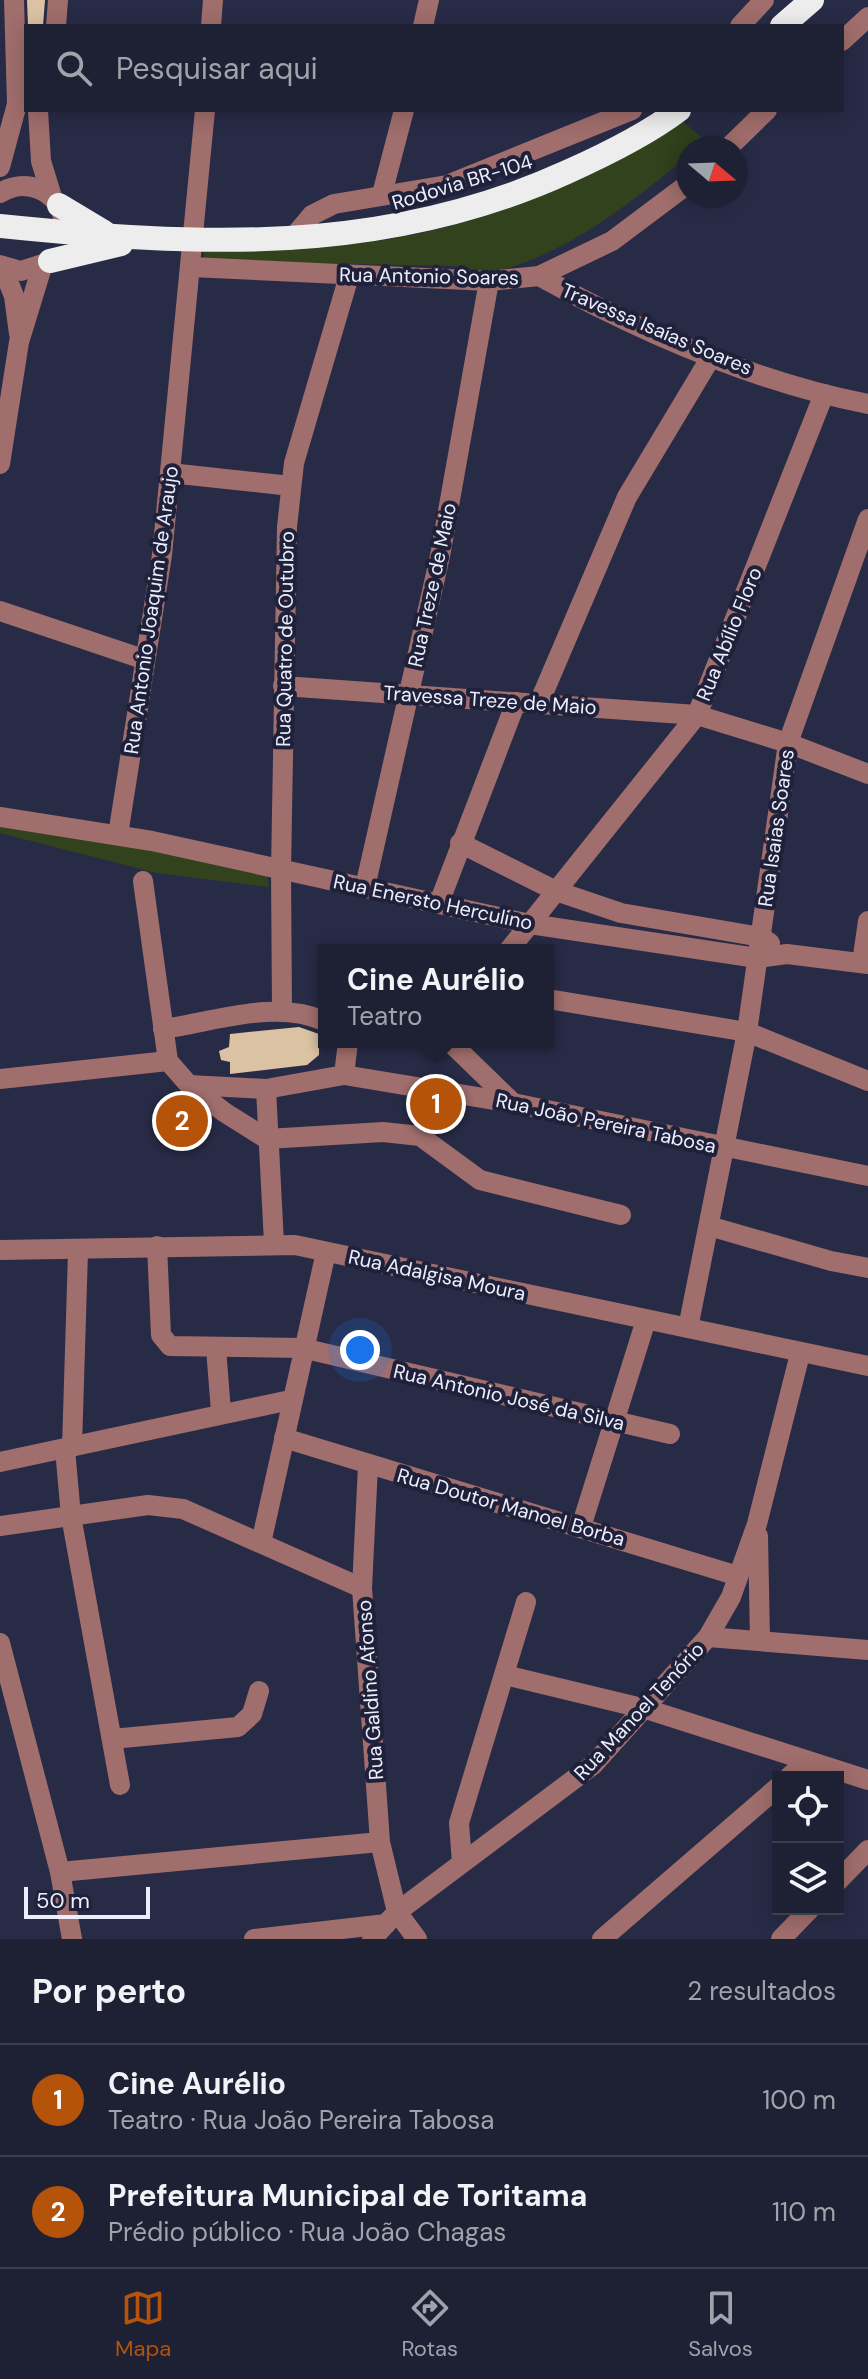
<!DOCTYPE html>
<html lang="pt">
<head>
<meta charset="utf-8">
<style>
	:root { --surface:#1e2034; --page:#26283c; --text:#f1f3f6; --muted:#a1a3ac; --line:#3c3e4f; --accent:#b45309 }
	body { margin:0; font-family:"DM Sans",sans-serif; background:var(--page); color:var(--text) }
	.controls { position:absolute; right:24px; bottom:24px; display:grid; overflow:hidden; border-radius:0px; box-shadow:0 4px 20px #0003 }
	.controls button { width:72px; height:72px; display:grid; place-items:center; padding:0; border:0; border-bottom:2px solid var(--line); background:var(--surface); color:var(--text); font:40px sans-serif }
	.compass { position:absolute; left:676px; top:136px; width:72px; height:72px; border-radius:50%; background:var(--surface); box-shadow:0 4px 20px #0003; rotate:109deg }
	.scale { position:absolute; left:24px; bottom:20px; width:126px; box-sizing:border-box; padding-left:8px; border:4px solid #eceefd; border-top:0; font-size:22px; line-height:28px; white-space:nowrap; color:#eceefd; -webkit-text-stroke:6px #1f213b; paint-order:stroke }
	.you { position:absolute; left:360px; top:1350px; width:28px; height:28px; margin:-20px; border:6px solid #fff; border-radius:50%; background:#1a73e8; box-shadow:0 0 0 12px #1a73e833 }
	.badge { display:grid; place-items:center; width:52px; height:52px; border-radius:50%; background:var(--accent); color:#fff; font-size:26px; font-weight:700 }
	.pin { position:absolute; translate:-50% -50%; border:4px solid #fff; box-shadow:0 2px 8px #0006 }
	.popup { position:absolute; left:318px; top:944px; width:236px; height:104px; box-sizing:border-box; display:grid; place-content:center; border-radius:0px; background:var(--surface); filter:drop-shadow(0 2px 6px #0005); font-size:26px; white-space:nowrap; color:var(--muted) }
	.popup b { font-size:30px; color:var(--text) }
	.popup::after { content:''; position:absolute; left:50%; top:100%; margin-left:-16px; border:16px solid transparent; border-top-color:var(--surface) }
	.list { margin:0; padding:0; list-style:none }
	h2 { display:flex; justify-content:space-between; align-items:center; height:104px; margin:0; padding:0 32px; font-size:34px }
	h2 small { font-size:26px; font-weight:400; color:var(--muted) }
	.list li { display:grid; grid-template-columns:52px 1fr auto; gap:24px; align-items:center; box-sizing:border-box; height:112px; padding:0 32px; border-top:2px solid var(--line) }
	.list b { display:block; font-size:30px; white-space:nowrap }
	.list p { margin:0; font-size:26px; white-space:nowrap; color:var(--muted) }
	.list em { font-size:26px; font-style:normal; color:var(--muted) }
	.icon { flex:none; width:44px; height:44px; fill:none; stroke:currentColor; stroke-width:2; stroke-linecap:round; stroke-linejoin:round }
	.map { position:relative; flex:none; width:868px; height:1939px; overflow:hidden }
	.search { position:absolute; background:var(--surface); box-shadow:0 4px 20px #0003; left:24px; right:24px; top:24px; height:88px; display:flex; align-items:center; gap:20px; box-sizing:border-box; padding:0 28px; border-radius:0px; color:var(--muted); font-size:30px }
	.sheet { height:328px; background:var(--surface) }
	nav { display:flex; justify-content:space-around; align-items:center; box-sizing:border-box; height:112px; border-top:2px solid var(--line); background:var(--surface); font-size:22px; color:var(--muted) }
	nav a { display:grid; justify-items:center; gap:4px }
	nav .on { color:var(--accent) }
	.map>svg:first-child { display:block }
	.green { fill:#31421c }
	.building { fill:#dac2a3 }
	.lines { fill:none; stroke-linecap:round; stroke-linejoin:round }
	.minor { stroke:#a06e6c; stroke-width:20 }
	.highway { stroke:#ededed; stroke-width:24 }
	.labels { text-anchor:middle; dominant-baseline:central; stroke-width:8; stroke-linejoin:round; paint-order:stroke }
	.street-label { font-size:20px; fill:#eceefd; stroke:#1f213b }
</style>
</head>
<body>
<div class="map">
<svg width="868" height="1939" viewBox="0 0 868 1939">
	<rect width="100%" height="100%" fill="#282b46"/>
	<g class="green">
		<path d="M682,121L706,141L697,148H688V156C633,201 568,254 497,271C485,274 466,268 454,266L204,261V252C286,249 373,248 453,225C533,201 608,156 682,121Z"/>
		<polygon points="0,813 265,857 269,887 156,873 0,833"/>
	</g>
	<g class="building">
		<polygon points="27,0 45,0 43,26 28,26"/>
		<polygon points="299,1027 319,1034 319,1055 307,1065 230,1074 230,1062 221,1060 219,1051 229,1047 230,1034"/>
	</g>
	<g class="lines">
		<g class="minor">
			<polyline points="56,26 58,0"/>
			<polyline points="211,26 213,0"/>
			<polyline points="423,26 429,0"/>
			<polyline points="740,26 764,0"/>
			<polyline points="842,41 868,17"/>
			<polyline points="38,110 41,161 52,197"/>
			<polyline points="728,148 767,110"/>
			<polyline points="0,167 17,104 14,0"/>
			<path d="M0,193C26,177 57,190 64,220"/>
			<polyline points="382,194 404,110"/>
			<polyline points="291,240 312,215 334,204 447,185 632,110"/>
			<polyline points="0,265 21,271 49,262"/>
			<polyline points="2,266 14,296 19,334"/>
			<polyline points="191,267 489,281 539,276 612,241 688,184"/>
			<path d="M539,276C639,331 756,382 868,404"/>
			<polyline points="0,464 19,342 42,267"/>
			<polyline points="170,473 291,486"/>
			<polyline points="0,611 143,659"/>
			<polyline points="283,686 697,715 788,743 868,774"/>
			<polyline points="539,703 627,497 711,357"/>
			<polyline points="0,817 152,841 530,924 757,958 787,954 868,964"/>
			<polyline points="118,835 162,555 205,110"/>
			<polyline points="460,843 556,891 621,913 761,937 770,943"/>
			<polyline points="143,881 168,1061 189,1085 224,1112 267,1139 383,1132 420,1136 480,1180 621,1215"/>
			<polyline points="365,887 440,556 489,281"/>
			<polyline points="439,903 516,702"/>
			<polyline points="509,950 697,715 824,394"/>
			<polyline points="862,963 868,921"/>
			<polyline points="548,999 747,1032 868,1081"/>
			<polyline points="282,1012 281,870 287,527 294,463 349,276"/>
			<path d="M163,1029C213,1022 276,999 324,1021"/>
			<polyline points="450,1042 513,1103"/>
			<polyline points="344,1075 513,1103 868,1176"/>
			<polyline points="0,1079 168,1061"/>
			<polyline points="189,1085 266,1089 344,1075 348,1042"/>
			<polyline points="266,1089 274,1243"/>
			<polyline points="709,1226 831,1261 868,1268"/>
			<polyline points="157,1246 161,1335 170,1346 302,1348 670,1434"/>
			<polyline points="0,1250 295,1245 868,1366"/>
			<polyline points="688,1328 747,1032 788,743 868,519"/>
			<polyline points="216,1348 221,1412"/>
			<polyline points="284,1438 738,1576"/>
			<polyline points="72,1447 78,1252"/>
			<polyline points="65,1449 71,1516 120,1785"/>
			<polyline points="0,1462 290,1400"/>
			<polyline points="368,1466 362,1588 380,1842 397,1912 417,1939"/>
			<polyline points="0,1526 148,1505 183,1509 362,1588"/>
			<polyline points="581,1527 646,1320"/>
			<polyline points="758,1536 760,1640"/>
			<polyline points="261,1543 326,1252"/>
			<polyline points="708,1637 868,1650"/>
			<polyline points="0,1643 60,1872 72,1939"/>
			<polyline points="505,1675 646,1709 868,1780"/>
			<polyline points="112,1739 238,1727 252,1714 259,1691"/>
			<polyline points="789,1777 805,1762"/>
			<polyline points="462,1863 459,1823 526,1602"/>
			<polyline points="60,1872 380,1842"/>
			<polyline points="838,1881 868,1850"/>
			<polyline points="254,1939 386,1924"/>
			<polyline points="372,1939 397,1912 593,1765 708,1637 731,1597 757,1524 800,1354"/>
			<polyline points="602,1939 778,1787"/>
			<polyline points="781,1939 810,1909"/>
		</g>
		<g class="highway">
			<polyline points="782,26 812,0"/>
			<polyline points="59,205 104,232"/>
			<path d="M0,226C196,246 383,256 567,172C605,155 646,135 679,110"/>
			<polyline points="50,261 121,244"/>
		</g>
	</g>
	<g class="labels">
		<g class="street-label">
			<text transform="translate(462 182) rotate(-17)">Rodovia BR-104</text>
			<text transform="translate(429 276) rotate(1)">Rua Antonio Soares</text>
			<text transform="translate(657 329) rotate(23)">Travessa Isaías Soares</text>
			<text transform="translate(432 585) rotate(-78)">Rua Treze de Maio</text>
			<text transform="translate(151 610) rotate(-82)">Rua Antonio Joaquim de Araujo</text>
			<text transform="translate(729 634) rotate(-68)">Rua Abílio Floro</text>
			<text transform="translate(285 639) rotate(-89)">Rua Quatro de Outubro</text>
			<text transform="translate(490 700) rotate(4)">Travessa Treze de Maio</text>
			<text transform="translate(776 828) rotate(-82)">Rua Isaias Soares</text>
			<text transform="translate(433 902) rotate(12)">Rua Enersto Herculino</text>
			<text transform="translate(606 1123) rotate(12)">Rua João Pereira Tabosa</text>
			<text transform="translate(437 1275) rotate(12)">Rua Adalgisa Moura</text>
			<text transform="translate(509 1397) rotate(13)">Rua Antonio José da Silva</text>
			<text transform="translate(511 1507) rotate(16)">Rua Doutor Manoel Borba</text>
			<text transform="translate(370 1690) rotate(-94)">Rua Galdino Afonso</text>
			<text transform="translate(639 1711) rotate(-47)">Rua Manoel Tenório</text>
		</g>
	</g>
</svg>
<div class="controls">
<button><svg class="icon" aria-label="locate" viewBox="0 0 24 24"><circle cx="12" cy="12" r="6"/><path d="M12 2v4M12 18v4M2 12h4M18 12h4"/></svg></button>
<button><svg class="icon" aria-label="layers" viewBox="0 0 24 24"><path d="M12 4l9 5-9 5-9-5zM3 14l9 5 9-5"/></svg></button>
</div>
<svg class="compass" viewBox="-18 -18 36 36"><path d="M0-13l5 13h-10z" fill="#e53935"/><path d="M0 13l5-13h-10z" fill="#a1a3ac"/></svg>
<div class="scale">50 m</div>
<div class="you"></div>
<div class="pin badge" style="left:436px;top:1104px">1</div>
<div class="popup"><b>Cine Aurélio</b>Teatro</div>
<div class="pin badge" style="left:182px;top:1121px">2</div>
<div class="search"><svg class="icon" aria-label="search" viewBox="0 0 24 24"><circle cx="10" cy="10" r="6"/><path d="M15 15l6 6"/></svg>Pesquisar aqui</div>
</div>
<section class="sheet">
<h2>Por perto<small>2 resultados</small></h2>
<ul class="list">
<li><span class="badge">1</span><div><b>Cine Aurélio</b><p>Teatro · Rua João Pereira Tabosa</p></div><em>100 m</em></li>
<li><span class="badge">2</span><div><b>Prefeitura Municipal de Toritama</b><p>Prédio público · Rua João Chagas</p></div><em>110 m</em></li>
</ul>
</section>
<nav>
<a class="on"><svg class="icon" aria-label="map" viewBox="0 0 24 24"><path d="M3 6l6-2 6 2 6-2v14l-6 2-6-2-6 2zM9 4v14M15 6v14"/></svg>Mapa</a>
<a><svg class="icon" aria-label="directions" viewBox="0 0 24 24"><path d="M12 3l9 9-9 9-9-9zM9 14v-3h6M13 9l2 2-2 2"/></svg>Rotas</a>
<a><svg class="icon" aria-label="saved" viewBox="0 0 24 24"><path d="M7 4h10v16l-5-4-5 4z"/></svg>Salvos</a>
</nav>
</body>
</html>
